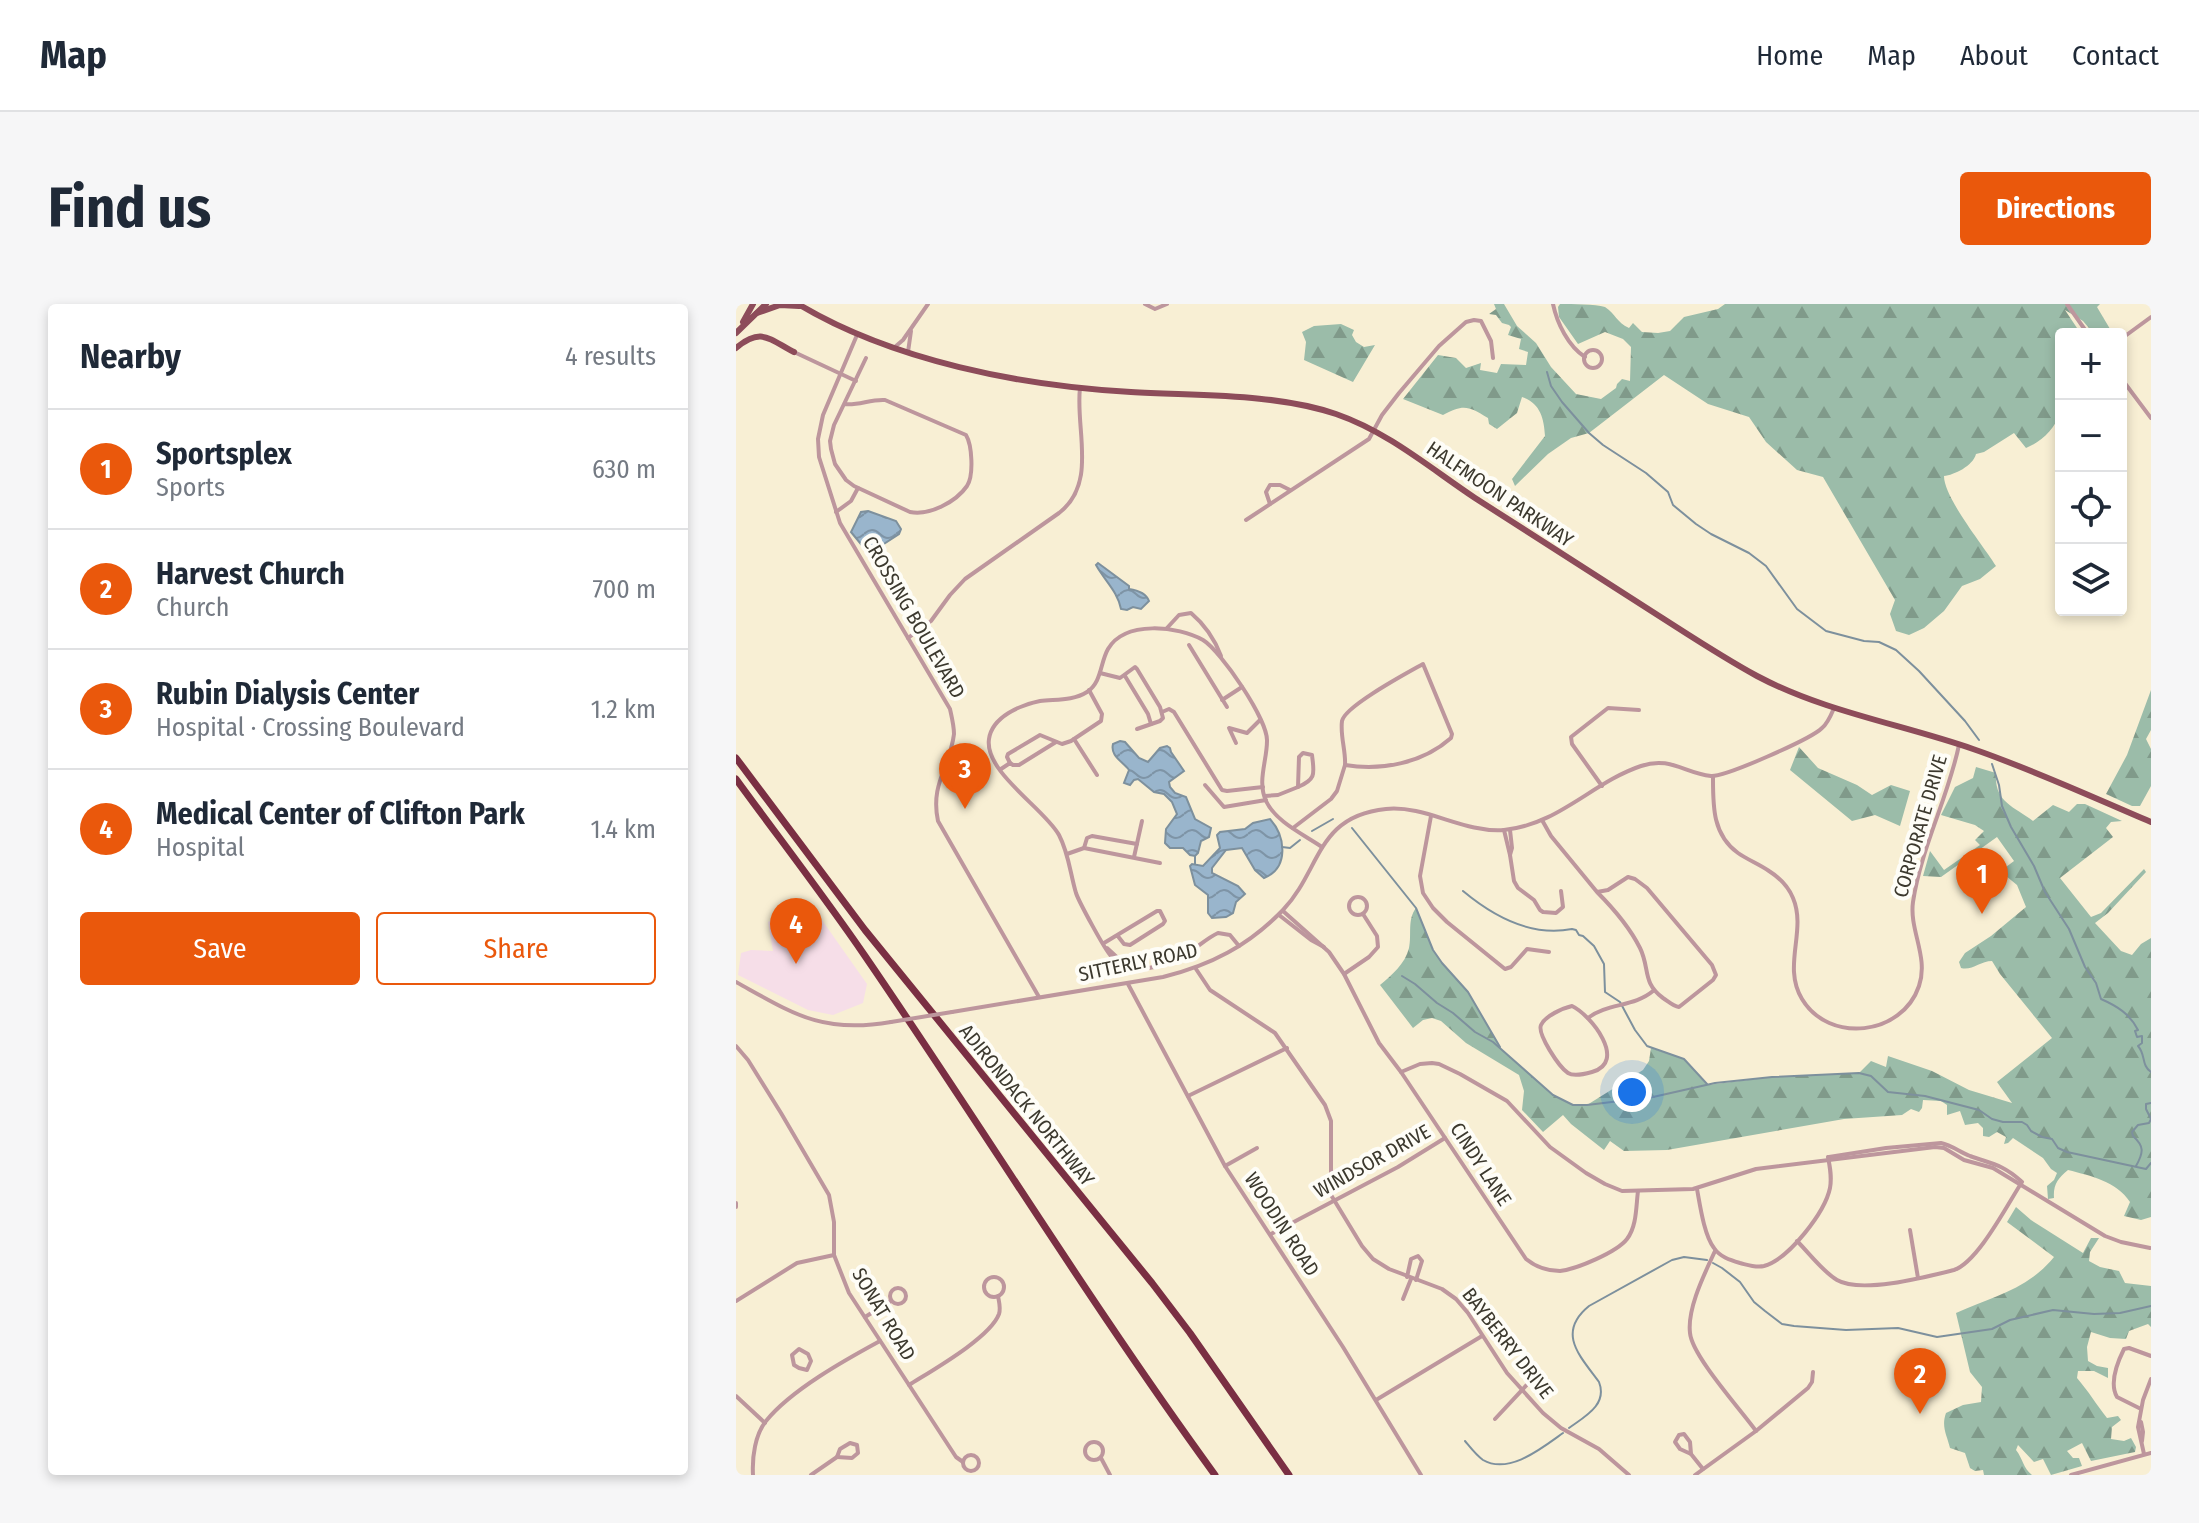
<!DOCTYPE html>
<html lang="en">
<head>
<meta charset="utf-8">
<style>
	:root { --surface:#fff; --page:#f6f6f7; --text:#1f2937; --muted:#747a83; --line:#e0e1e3; --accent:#ea580c }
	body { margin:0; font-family:"Fira Sans Condensed",sans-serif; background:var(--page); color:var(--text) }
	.controls { position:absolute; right:24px; top:24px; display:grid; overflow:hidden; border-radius:8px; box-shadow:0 4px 12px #0003 }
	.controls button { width:72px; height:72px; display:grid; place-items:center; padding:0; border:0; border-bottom:2px solid var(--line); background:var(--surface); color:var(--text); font:40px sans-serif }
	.you { position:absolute; left:896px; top:788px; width:28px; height:28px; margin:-20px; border:6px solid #fff; border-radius:50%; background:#1a73e8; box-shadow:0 0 0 12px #1a73e833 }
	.badge { display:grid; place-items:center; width:52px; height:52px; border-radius:50%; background:var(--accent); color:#fff; font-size:26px; font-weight:700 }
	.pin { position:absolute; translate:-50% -66px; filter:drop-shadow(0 2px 4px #0008) }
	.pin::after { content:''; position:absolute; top:42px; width:28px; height:24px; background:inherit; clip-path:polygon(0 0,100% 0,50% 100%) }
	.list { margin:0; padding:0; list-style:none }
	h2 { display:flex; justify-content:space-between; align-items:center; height:104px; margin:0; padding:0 32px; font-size:34px }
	h2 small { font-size:26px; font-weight:400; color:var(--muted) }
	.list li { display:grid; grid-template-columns:52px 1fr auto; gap:24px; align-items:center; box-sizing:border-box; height:120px; padding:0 32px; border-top:2px solid var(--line) }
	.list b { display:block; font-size:30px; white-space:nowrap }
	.list p { margin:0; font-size:26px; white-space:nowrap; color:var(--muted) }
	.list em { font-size:26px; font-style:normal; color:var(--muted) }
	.actions { display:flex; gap:16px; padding:24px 32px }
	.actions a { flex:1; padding:18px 0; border:2px solid var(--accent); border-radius:8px; text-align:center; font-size:28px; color:var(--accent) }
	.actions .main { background:var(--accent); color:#fff }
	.icon { flex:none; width:44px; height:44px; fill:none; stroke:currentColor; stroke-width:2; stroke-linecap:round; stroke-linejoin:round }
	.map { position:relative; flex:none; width:1415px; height:1171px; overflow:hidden; border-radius:8px }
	header { display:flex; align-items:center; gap:48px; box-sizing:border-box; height:112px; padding:0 40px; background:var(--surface); border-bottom:2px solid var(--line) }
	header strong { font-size:38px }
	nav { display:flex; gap:44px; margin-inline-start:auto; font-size:28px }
	.intro { display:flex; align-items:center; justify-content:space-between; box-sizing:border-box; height:192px; padding:0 48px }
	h1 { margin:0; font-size:56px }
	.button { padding:20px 36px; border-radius:8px; background:var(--accent); color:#fff; font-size:28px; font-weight:700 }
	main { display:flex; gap:48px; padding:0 48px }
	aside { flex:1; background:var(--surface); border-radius:8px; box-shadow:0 4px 12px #0003 }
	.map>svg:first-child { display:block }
	.medical { fill:#f6dee8 }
	.forest { fill:url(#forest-firs) }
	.water { fill:url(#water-waves); stroke:#7d909d; stroke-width:2 }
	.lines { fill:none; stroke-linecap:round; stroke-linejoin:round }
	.stream { stroke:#7d909d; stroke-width:2 }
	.minor { stroke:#bd969d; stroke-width:4 }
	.major { stroke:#8d4c5a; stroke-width:6 }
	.highway { stroke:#7a2f43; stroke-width:7 }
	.minor-bridge { stroke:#bd969d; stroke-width:4 }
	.labels { text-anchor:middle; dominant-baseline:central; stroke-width:8; stroke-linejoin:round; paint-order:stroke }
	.street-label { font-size:20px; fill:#3c392e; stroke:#fefdf7 }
</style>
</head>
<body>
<header>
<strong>Map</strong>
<nav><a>Home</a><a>Map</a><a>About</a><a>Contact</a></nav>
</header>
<div class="intro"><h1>Find us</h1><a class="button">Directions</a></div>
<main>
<aside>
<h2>Nearby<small>4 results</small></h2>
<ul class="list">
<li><span class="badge">1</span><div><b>Sportsplex</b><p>Sports</p></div><em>630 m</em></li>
<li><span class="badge">2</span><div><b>Harvest Church</b><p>Church</p></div><em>700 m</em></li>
<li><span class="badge">3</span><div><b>Rubin Dialysis Center</b><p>Hospital · Crossing Boulevard</p></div><em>1.2 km</em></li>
<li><span class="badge">4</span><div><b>Medical Center of Clifton Park</b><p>Hospital</p></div><em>1.4 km</em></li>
</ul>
<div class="actions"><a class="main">Save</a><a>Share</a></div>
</aside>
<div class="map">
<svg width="1415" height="1171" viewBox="0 0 1415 1171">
	<defs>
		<pattern id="forest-firs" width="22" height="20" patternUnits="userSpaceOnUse" patternTransform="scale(2)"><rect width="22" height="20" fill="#9bbca9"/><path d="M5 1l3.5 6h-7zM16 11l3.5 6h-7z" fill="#809a8a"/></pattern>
		<pattern id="water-waves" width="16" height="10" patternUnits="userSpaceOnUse" patternTransform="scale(2)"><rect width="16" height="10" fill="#99b5cc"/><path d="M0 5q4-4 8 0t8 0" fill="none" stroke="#7e94a6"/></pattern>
	</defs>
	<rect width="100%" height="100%" fill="#f8efd4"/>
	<polygon class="medical" points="81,609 131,680 127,699 97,711 72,706 2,671 5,649 15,646 37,647 32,618 42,613"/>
	<g class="forest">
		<path d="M758,0H768L781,22L800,39L815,63L840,90L865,95L880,84L881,80L886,75L894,77L895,43L887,35L869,28L842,40L823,13L822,3L824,0C837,0 859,0 869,3C880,10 880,18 893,24L897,19L906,28L922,29L934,27L948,13L982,5L989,0H1364L1361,3L1377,30H1358L1347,17L1329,6L1345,30H1325V108C1318,125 1307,137 1290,144L1278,129L1248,148L1240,150C1237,162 1218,171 1208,172C1208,194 1247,241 1260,262L1244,275L1226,282L1208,307L1188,324L1173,331L1160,327L1154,310L1159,296L1087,173L1061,166L1030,138L1013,113L972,100L928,71L853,129L835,134L812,150L779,182L776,175L809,132C808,114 804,99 786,93L781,109L761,125L753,120L752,114C732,102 728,100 707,111L667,95L702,51L720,54L730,64L745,59L744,66L761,69L765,60L790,61L792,48L783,45L785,35L772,31L775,23L773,21L766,19L760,11L753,10L760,5Z"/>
		<polygon points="605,20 618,26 616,31 620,38 628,43 639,41 617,78 568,56 570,38 566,28 578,22"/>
		<polygon points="1415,386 1415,426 1410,435 1415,445 1415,482 1404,502 1396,502 1370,490 1391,451"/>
		<polygon points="1063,443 1082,464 1121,481 1136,491 1155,481 1174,487 1164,522 1139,511 1116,517 1054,466"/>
		<path d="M1240,463L1260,469C1258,498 1277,502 1297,517L1317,501L1333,508L1341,500H1349L1386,517L1375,518L1370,524L1377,533L1324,574L1355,613L1365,609L1408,565L1410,568L1372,609L1359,619L1385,647L1396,651L1405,640L1415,634V913L1405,916L1388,912L1394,898C1380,877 1355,872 1332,866C1322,874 1317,881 1318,894L1312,895L1311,882L1318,876L1321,869L1315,865L1307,854L1277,834L1272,839L1268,840L1270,833L1261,828L1253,833L1247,832V824L1242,819L1229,821L1224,807L1211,811V801L1205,797L1187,796L1186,804L1183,808L1175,805L1166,811L1108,815L931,846L888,847L874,837L868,846L835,820L827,811L807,828L786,806L788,787L783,771L730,739L705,717L696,714L687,716L677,724L644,681C656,671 669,660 673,644C676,630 671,616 680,604L697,646L706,659L732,688L765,745L817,791L837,801H851L907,766L913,757L915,744L948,755L971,781L1036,773L1123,769L1135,757L1150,763L1152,752L1196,767L1233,786L1276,799L1261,778L1316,734L1264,670L1256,657C1244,657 1236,667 1225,664L1223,658L1229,649L1255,632L1290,603L1281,581L1270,572V563L1278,557L1261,533L1205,573L1187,572L1194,547L1208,566L1244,541L1239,536L1248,527L1239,521L1205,511L1219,483L1237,474Z"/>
		<path d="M1280,903L1295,916L1347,949L1355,934H1363L1354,948L1353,957L1364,963L1383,967L1389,979L1415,982V1023L1412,1020L1393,1027L1390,1035L1374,1034L1355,1028L1351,1043L1352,1057L1361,1062L1372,1064V1074L1358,1067H1342L1341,1074C1353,1088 1360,1100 1371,1114L1382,1112L1385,1116L1376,1123L1375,1135L1388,1137L1395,1134L1400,1143L1399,1148L1355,1157L1346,1139L1331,1147L1337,1154H1343L1346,1162L1315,1171L1307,1155L1298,1158L1282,1141L1280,1146C1287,1155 1287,1164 1296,1171H1248L1247,1166L1239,1167L1234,1164L1229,1149L1214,1144C1211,1131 1205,1123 1210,1109L1227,1101L1245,1098L1246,1083L1234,1068L1220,1009C1257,992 1291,986 1318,953L1271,918Z"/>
	</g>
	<g class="water">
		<polygon points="132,207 160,217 165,225 163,230 137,247 129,245 115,228 125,208"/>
		<path d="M362,259L393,282V285C400,286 410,289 413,297L405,305L397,303L391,306L385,305C382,288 369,277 360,261Z"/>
		<path d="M384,437L389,438L403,454L412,458L424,444L431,442L434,444L435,448L448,467L433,478L434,483L439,489L450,493L459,515L475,524L473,533L465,537L462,549L459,552L454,551L447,544H434L429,539L430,525L441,510L436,498L428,490L418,488L402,475L398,476L394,481L388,479L393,466C386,457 374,452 377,440Z"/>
		<path d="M534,515C550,533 553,564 528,574L519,566L506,544L490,546L476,564V569L502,582L509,590L500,598L497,609L490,613L476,614L472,609V591L459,581L454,562L456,560L467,562L484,544L481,531L484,528L509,525L517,519Z"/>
	</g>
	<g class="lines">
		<g class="stream">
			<polyline points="811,68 815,82 826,98 853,129 867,141 910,169 932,188 937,201 960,220 975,230 1013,249 1030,262 1061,305 1090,327 1128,337 1143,338 1160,346 1183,367 1229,417 1243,436"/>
			<path d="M1256,460L1263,481L1266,502L1275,523L1298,562L1309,588L1333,625L1349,663L1360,679L1365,695C1381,702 1394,710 1402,726L1399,727L1401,733L1406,732V739L1402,742C1410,751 1405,761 1415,768"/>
			<polyline points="616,524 680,604 697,646 706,659 732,688 764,743"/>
			<polyline points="576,527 597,515"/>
			<polyline points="546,543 554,544 564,536"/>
			<polyline points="459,560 459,552"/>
			<path d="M727,587C757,612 796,633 836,625L840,626L843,631L847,632L858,642L868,660L869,688L884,698L899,726L911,742L948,755L971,780"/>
			<polyline points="666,672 679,680 701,699 717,709 739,728 757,738 817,791 837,801 851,801 917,793 979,779 1036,773 1123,769 1135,772 1152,788 1189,792 1243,806 1256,815 1267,818 1286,818 1291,821 1295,827 1306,833 1316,835 1322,844 1331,848 1410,865 1415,859"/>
			<path d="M1400,862C1408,848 1408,842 1397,832L1396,828L1402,821L1413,819L1415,815L1410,805V800L1415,799"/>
			<polyline points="977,959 986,964 1004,978 1018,998 1029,1007 1046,1020 1058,1022 1110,1026 1162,1024 1201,1033 1256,1025 1274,1016 1317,1006 1358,1010 1384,1009 1415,1002"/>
			<path d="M833,1124C848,1113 872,1101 863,1078C844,1052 820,1029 853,1002L936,956L948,953L971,956"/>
			<path d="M729,1137C734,1143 740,1151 747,1156C773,1171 806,1144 827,1129"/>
		</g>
		<g class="minor">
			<polyline points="409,0 419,5 431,0"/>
			<path d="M817,0C821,19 832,42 849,53"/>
			<polyline points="1331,0 1352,30"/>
			<path d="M121,31L87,111L82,135L83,153L104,219L214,405C216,414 218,422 218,430C214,463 194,480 202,517L303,693"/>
			<polyline points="1385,35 1415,13"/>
			<polyline points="160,42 167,36 192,0"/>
			<circle cx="857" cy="55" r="9"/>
			<polyline points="58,48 120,77"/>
			<polyline points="172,48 175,27"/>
			<polyline points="1385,74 1415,114"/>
			<path d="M108,100C122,102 134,95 149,96L230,131C236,141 238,171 231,182C220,198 193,212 174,208L118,182L110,176L99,160L95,145L94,137L98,121L130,54"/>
			<polyline points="534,200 530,188 534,181 544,181 554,186"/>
			<polyline points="100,208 115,197 122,184"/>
			<polyline points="510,216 633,135 646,111 663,89 703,42 730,18 738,16 745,17 755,37 757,54"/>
			<path d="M431,324L443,311L455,309C468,320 479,336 485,352"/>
			<path d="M172,334L195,317L214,291L229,275L323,209C362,179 339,125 344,84"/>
			<polyline points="453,341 491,403"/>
			<path d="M687,360L716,430L715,434C687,459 646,467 609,461C610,447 604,432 606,417C609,402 671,369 687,360Z"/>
			<polyline points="364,369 384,374 399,363 401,365 424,403 427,414 424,417 401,425"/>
			<polyline points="389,372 412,410 415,420"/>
			<polyline points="486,396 506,383"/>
			<polyline points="426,408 433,405 438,408 486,486 491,487 527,483"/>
			<polyline points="338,435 361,471"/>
			<polyline points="500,439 493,424 511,429 524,416"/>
			<path d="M567,449L576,451C578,469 581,475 562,483L563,453Z"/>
			<polyline points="274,459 271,453 272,450 304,431 326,440 335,437 365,417 366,410 353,386"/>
			<polyline points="265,465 274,459 277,461 283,461 320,438"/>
			<path d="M977,472C977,501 976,530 1002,549C1012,556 1023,560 1033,567C1044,574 1052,582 1057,594C1071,627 1046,662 1066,695C1093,740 1166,732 1183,682C1193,653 1173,626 1177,598C1185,544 1212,494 1223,441"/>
			<polyline points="469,481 488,503 530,496"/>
			<polyline points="866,482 836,440 835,433 872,404 903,406"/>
			<polyline points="529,492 542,491 562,483"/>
			<polyline points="695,512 684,572 687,589 697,604 711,618 769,665 775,663 791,645 813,648"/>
			<path d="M806,516L815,532L861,588L872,586L892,573L899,575L911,584L976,661L980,671L977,676L943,703C937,702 933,698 927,694C906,679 914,664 904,644C894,624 877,604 861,588"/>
			<polyline points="557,524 595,495 601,487 609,461"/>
			<polyline points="768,526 774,551 778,577 782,584 798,596 804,606 807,608 820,609 827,603 825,587"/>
			<polyline points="774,526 776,544 774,551"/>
			<polyline points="348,544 351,534 356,532 401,540"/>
			<polyline points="331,550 348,544 424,559"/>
			<polyline points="398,553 406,517"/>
			<circle cx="622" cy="602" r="9"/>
			<path d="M547,607L593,648L608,670L643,739L665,768L790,955C800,963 812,967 824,967C841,965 881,948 891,935C901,922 900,902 902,887"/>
			<polyline points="543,611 575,636 588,643"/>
			<polyline points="368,639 421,607 424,607 429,617 427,620 394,641 388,640 381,631"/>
			<path d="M503,642L494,631L482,629C471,634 462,643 452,649C440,658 427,661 413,664C406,665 402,667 395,665C387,662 380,658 375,652C369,646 343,598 340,589C334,569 333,550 323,531C309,505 248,468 253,435C256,413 284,401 304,397C319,395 337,397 351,388C366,378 364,359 372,345C389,316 442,322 467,336C485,347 532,416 531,437C531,457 521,477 530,497C540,518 567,530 586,543"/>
			<polyline points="371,644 385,657 408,665"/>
			<polyline points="460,665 474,686 539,729 589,801 595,817 595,891 626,942 637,955 653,965 706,985 720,995 732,1009 771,1069 807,1109 825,1124 863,1145 893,1171"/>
			<polyline points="608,670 633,653 642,643 641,632 627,610"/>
			<path d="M0,678C58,710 86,730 155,718"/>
			<polyline points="392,680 489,862 607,1043 685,1171"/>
			<path d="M836,702C855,711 892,758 856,768C849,770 838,773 832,769C823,763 801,730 805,721C809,712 827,704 836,702Z"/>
			<path d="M216,708L427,673C475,661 512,642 547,606C585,566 580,512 650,505C690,501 727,529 768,526C822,521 857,478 905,462C934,452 948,469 975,472C989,473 1075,435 1086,424C1092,419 1095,411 1098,404"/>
			<path d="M852,714C871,699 898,703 917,687"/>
			<polyline points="0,742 12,756 45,809 93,891 98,918 98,951 113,989 220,1153 227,1158"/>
			<polyline points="665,768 684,760 696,759 703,760 724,770 771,797 814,843 850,869 869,880 886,887 957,885 1020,865 1199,843 1208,844 1228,856 1257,864 1369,932 1385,938 1414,944"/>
			<polyline points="452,792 551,744"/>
			<path d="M1093,853L1150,844L1205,839C1215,841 1224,848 1234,852C1256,860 1266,860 1285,877"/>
			<polyline points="489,862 521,844"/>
			<path d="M961,885C964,901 968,931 978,944C984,953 994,956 1004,959C1012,961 1020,964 1028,962C1053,955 1089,908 1094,884C1096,873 1094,863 1092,853"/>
			<polyline points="0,899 0,903"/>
			<polyline points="1174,926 1182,974"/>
			<polyline points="535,930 662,863 709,834"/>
			<path d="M1061,937C1074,950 1086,967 1101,976C1125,990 1190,973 1218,966C1242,958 1271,901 1286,878"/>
			<path d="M979,947C969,969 951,1004 954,1029C956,1052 1005,1106 1020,1127"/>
			<polyline points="671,973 675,955 682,952 686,957 680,976"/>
			<circle cx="258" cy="983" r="10"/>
			<circle cx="162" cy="992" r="8"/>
			<polyline points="667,995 675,975"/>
			<polyline points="0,997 61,959 98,951"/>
			<polyline points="129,1013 155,997"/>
			<polygon points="63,1045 72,1050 75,1057 71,1066 63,1064 58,1061 56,1051"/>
			<path d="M173,1081C195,1067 254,1034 263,1010C265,1004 263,998 262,992"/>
			<polyline points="0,1092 29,1119"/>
			<polyline points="640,1096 746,1032"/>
			<path d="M1405,1105L1381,1093C1373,1079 1381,1059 1388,1045L1393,1044L1415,1052"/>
			<polyline points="759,1115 800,1071"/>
			<polyline points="1405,1118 1407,1128 1406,1137"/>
			<polygon points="948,1130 954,1138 955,1150 944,1145 939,1138 943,1131"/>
			<circle cx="358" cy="1147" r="9"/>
			<polygon points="114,1139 121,1141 122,1149 116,1154 101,1153 104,1145"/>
			<polyline points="955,1150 967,1165"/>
			<polyline points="1408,1150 1402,1123 1407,1096 1415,1075"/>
			<circle cx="235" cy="1159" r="8"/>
			<polyline points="365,1154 374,1171"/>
			<path d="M17,1171C16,1153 19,1131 30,1117C55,1086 109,1056 144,1037"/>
			<polyline points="75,1171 101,1153"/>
			<polyline points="959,1171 1020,1127 1072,1084 1076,1078 1077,1068"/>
			<polyline points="1335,1171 1415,1149"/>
		</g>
		<g class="major">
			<path d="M62,0C157,57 286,82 395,88C461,92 538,89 600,110C652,128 694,164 739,194C799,232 859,271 920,310C953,331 986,353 1021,372C1089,408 1165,420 1237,445C1298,466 1356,493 1415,518"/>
			<polyline points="21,9 44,1 63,2"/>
			<polyline points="7,18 17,0"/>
			<polyline points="0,29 30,0"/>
			<path d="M0,44C25,23 33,35 58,48"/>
		</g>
		<g class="highway">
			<polyline points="0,454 129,626 416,979 454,1029 553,1171"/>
			<path d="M0,475C43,534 88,592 129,652C247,824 356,1002 479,1171"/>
		</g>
		<polyline class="minor-bridge" points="155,718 216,708"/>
	</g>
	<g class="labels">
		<g class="street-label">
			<text transform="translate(764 190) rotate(34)">HALFMOON PARKWAY</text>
			<text transform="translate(178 313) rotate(60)">CROSSING BOULEVARD</text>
			<text transform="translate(1184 522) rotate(-74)">CORPORATE DRIVE</text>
			<text transform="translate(402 658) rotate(-12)">SITTERLY ROAD</text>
			<text transform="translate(291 801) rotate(51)">ADIRONDACK NORTHWAY</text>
			<text transform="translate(636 857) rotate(-29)">WINDSOR DRIVE</text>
			<text transform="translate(745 860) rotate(57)">CINDY LANE</text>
			<text transform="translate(546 920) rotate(57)">WOODIN ROAD</text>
			<text transform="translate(148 1010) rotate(59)">SONAT ROAD</text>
			<text transform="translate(772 1039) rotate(52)">BAYBERRY DRIVE</text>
		</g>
	</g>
</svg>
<div class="controls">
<button>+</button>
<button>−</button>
<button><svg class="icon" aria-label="locate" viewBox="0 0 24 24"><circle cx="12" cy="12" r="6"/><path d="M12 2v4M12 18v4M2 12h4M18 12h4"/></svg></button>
<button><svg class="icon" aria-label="layers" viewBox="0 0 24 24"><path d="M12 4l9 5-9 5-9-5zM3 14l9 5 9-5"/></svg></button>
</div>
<div class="you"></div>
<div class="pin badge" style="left:1246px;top:610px">1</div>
<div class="pin badge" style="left:1184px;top:1110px">2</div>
<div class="pin badge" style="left:229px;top:505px">3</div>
<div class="pin badge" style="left:60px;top:660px">4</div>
</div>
</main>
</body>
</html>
